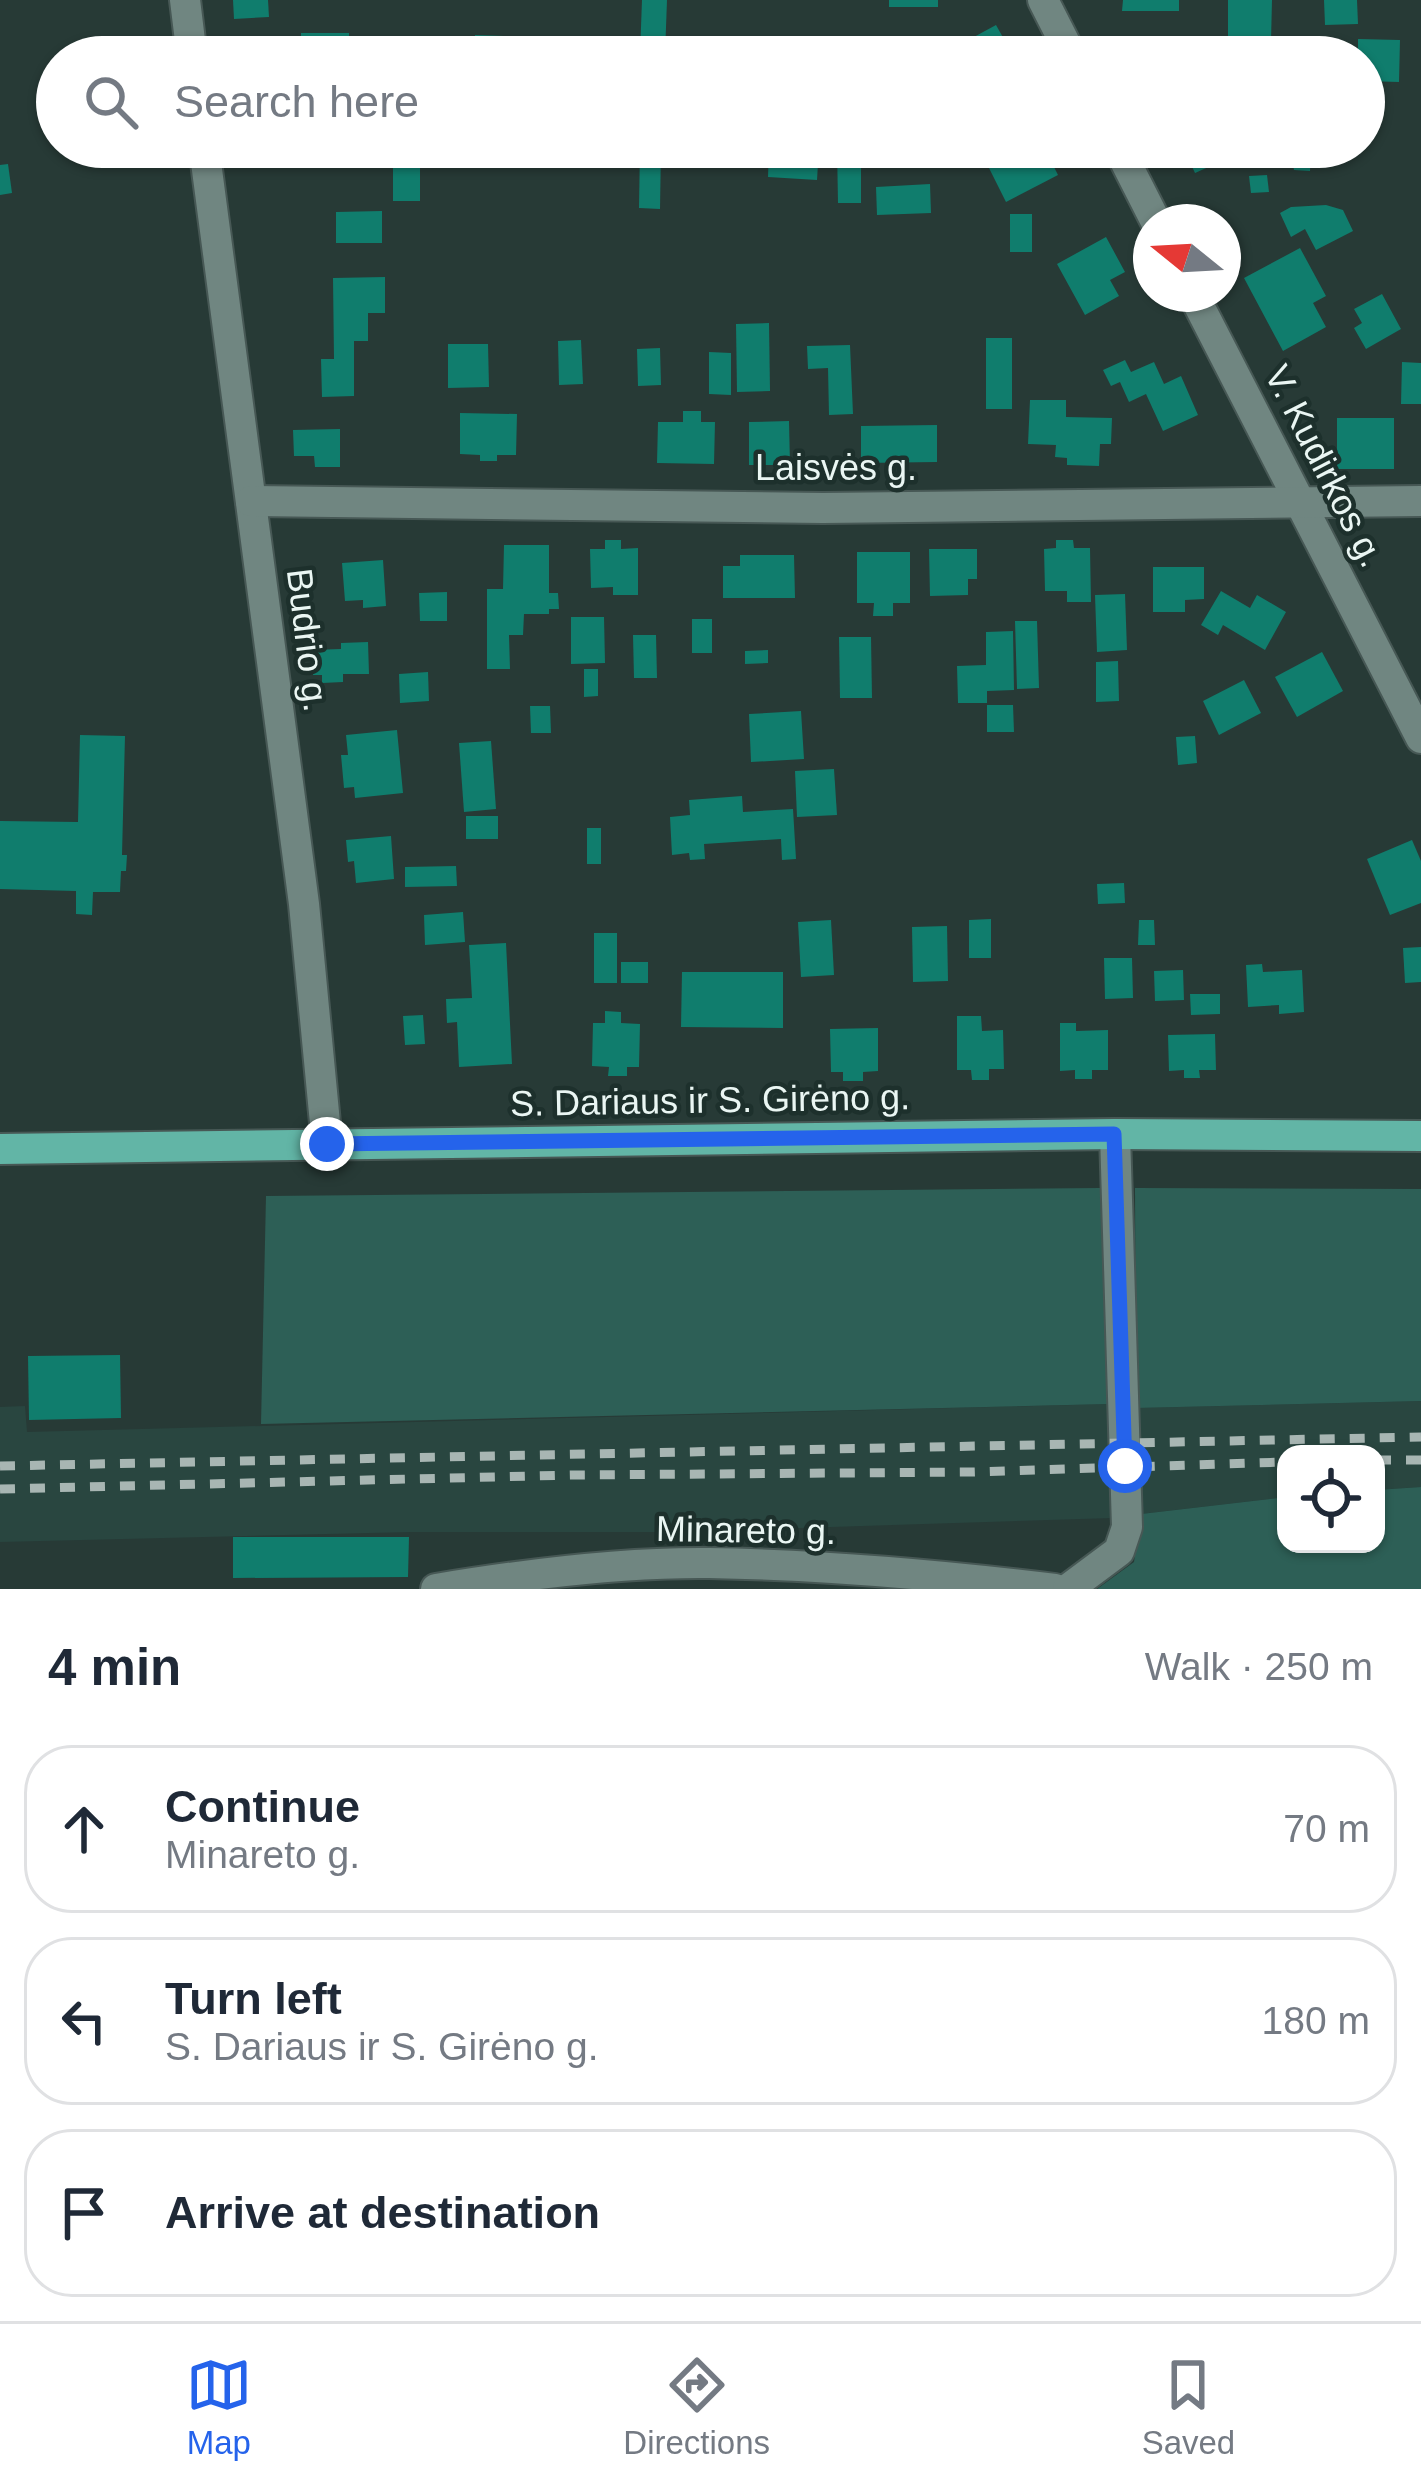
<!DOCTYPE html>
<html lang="en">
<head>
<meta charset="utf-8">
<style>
	:root { --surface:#fff; --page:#f6f6f7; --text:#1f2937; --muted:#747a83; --line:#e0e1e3; --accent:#2563eb }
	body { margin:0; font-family:Arial,sans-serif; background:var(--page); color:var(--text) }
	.controls { position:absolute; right:36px; bottom:36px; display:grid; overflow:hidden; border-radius:24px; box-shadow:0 3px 9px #0004 }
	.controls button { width:108px; height:108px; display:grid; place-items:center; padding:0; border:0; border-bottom:3px solid var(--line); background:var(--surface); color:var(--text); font:60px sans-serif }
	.compass { position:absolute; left:1133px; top:204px; width:108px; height:108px; border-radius:50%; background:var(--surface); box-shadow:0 3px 9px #0004; rotate:288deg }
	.stop { position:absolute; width:36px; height:36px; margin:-27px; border:9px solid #2563eb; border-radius:50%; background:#fff }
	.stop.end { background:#2563eb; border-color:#fff; box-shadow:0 3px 12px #0008 }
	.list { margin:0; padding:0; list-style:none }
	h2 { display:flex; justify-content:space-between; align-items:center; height:156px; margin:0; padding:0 48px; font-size:51px }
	h2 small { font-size:39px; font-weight:400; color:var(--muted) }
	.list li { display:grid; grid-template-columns:78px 1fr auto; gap:36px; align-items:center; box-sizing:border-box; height:168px; margin:0 24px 24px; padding:0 24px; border:3px solid var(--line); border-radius:48px }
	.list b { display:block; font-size:45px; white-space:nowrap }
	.list p { margin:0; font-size:39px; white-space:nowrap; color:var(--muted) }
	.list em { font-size:39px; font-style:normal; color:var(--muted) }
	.icon { flex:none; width:66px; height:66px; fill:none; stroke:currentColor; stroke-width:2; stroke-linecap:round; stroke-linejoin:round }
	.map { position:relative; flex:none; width:1421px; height:1589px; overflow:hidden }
	.search { position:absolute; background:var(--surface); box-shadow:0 3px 9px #0004; left:36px; right:36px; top:36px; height:132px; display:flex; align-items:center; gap:30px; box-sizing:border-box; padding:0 42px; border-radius:66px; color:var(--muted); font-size:45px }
	.sheet { height:732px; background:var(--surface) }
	nav { display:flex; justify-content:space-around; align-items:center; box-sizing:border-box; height:168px; border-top:3px solid var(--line); background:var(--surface); font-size:33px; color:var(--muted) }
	nav a { display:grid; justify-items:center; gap:6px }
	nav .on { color:var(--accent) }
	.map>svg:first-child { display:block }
	.built { fill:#294640 }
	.green { fill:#2d5f56 }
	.building { fill:#107d6d }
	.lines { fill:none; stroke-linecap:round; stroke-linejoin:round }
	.minor-casing { stroke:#475855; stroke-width:34 }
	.major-casing { stroke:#475855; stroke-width:34 }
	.minor { stroke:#708681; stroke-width:30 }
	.major { stroke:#62b5a6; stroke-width:30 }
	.rail { stroke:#a8b6b3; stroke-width:9; stroke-dasharray:15 15; stroke-linecap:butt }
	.route { stroke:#2563eb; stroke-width:15 }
	.labels { text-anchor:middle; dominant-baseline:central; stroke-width:9; stroke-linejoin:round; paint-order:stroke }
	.street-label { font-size:36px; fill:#eaf6f3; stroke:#1d302c }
</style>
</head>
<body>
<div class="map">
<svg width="1421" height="1589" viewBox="0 0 1421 1589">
	<rect width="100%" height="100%" fill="#273a36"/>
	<g class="built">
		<polygon points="1421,1401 1421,1487 1376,1490 1376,1454 1286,1454 1286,1497 1141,1514 1136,1408"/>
		<polygon points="1109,1404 1112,1518 672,1532 411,1532 0,1542 0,1407 25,1406 27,1432"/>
	</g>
	<g class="green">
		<polygon points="1100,1188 1109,1404 261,1424 266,1196"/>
		<polygon points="1135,1188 1421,1189 1421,1401 1136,1408"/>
		<polygon points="1421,1487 1421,1589 1097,1589 1134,1562 1141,1514 1286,1497 1286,1544 1376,1544 1376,1490"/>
	</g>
	<g class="building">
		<polygon points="233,0 268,0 269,17 234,19"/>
		<polygon points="642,0 667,0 665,55 640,54"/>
		<rect x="889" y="0" width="49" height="7"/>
		<polygon points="1123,0 1179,0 1179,11 1122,11"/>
		<polygon points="1228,0 1272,0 1271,41 1228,41"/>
		<polygon points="1324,0 1357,0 1358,24 1325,25"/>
		<polygon points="996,25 1014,57 954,57 950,50"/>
		<rect x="301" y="33" width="48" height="24"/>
		<polygon points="475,35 504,36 503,57 474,57"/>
		<polygon points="1358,39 1400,40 1399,82 1364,81 1364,57 1358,57"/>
		<polygon points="1138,40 1171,41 1171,57 1138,57"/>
		<polygon points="640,147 661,147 660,209 639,208"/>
		<polygon points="769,147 819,147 817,180 768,177"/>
		<polygon points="837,147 861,147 861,203 838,203"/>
		<polygon points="1005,147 1044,147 1058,175 1006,202 984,158"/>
		<polygon points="1183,147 1253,147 1195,173"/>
		<polygon points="1290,147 1311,147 1310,171 1294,170"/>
		<polygon points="8,164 12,193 0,195 0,165"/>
		<rect x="393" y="167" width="27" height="34"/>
		<polygon points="1267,175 1269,192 1251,193 1249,176"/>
		<polygon points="930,184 931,213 877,215 876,187"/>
		<polygon points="1326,205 1343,210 1353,231 1316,250 1305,229 1291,237 1280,213 1291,207"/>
		<polygon points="382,211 382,243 336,243 336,212"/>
		<rect x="1010" y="214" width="22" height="38"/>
		<polygon points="1106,237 1125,272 1110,280 1119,296 1085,315 1057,264"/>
		<polygon points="1300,248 1326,296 1313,303 1326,327 1283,351 1244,278"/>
		<polygon points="385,277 385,313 368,313 368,341 354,341 354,396 322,397 321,359 334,359 333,278"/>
		<polygon points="1382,294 1401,329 1366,349 1354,328 1362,323 1354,309"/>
		<polygon points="769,323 770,391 737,392 736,324"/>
		<rect x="986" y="338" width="26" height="71"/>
		<polygon points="581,340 583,384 559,385 558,341"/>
		<polygon points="448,344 488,344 489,387 448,388"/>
		<polygon points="850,345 853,414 829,415 828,368 808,369 807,346"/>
		<polygon points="660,348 661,385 638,386 637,349"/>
		<polygon points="709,352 731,353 731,395 709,394"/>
		<polygon points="1125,360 1131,372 1154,362 1164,384 1181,376 1198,415 1163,431 1146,394 1129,402 1120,382 1111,386 1103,370"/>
		<polygon points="1402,362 1421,363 1421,404 1401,404"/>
		<polygon points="1030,400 1066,400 1066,417 1112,418 1111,444 1100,444 1099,466 1067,465 1067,458 1055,457 1056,445 1028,444"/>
		<polygon points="683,411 701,411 701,422 715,422 714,464 657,463 658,422 683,422"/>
		<polygon points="460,413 517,414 516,455 497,455 497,461 480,461 480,455 460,454"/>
		<rect x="1337" y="418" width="57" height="51"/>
		<polygon points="789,421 790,465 749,465 749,422"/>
		<polygon points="937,425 937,462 861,463 861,426"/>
		<polygon points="340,429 340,467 315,467 314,456 294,456 293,430"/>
		<polygon points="605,540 621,540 621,549 638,548 638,595 613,595 613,587 591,588 590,549 605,549"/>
		<polygon points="1056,540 1073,540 1074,548 1090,548 1091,602 1067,602 1067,591 1045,591 1044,549 1056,548"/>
		<polygon points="504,545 549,545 549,593 558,593 559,609 549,609 549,614 524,614 523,635 509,635 510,669 487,669 487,589 503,589"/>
		<polygon points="929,549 977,549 977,579 968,579 968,595 930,596"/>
		<polygon points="857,552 910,552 910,603 893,603 893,616 873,616 874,603 857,603"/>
		<polygon points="740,555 794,555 795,598 723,598 723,566 740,566"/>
		<polygon points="383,560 386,606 363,608 363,600 345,601 342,563"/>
		<polygon points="1153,567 1204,567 1204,599 1185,600 1185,612 1153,612"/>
		<polygon points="1221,591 1250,608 1257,595 1286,612 1265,650 1223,625 1218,635 1201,625"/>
		<polygon points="447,592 447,621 420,621 419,593"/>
		<polygon points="1125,594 1127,650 1097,652 1095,595"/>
		<polygon points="571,617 604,617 605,663 571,664"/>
		<rect x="692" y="619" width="20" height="34"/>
		<polygon points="1015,621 1037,621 1039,688 1017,689"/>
		<polygon points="1013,631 1014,690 987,691 987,703 958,703 957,666 986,665 986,632"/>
		<polygon points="633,635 656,635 657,678 634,678"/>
		<polygon points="839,637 871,637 872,698 840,698"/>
		<polygon points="368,642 369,674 343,674 343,682 322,683 322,675 313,675 312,650 341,649 341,643"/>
		<polygon points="768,650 768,663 745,664 745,651"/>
		<polygon points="1322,652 1343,691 1297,717 1275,677"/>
		<polygon points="1118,661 1119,701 1096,702 1096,662"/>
		<polygon points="584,669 598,669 598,696 584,697"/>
		<polygon points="428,672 429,701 400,703 399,674"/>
		<polygon points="1244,680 1261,713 1219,735 1203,701"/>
		<polygon points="987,705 1013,705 1014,732 987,732"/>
		<polygon points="530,706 550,706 551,733 531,733"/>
		<polygon points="801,711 804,759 751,762 749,714"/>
		<polygon points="397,730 403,793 355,798 354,787 344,788 341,755 348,755 346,735"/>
		<polygon points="80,735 125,736 122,855 127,855 126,871 121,871 120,892 93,892 92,915 76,914 76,891 0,889 0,821 78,822"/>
		<polygon points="1195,736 1197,763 1178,765 1176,737"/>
		<polygon points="491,741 496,809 464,812 459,743"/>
		<polygon points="834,769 837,815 797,817 795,771"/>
		<polygon points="742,796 743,812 793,809 796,859 782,860 781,839 704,844 705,859 690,860 689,853 672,855 670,817 690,815 689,800"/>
		<rect x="466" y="816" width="32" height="23"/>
		<rect x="587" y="828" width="14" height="36"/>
		<polygon points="391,836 394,879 356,883 354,861 348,862 346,840"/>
		<polygon points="1412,840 1421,861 1421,903 1390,915 1367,859"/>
		<polygon points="456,866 457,886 405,887 405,867"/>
		<polygon points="1124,883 1125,903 1098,904 1097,884"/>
		<polygon points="463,912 465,942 425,945 424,915"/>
		<polygon points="991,919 991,958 969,958 969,920"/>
		<polygon points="831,920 834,975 801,977 798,922"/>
		<polygon points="1139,920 1154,920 1155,945 1138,945"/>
		<polygon points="947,926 948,981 913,982 912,927"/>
		<rect x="594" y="933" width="23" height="50"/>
		<polygon points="506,943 512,1064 459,1067 457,1022 447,1023 446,999 472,998 469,945"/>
		<polygon points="1421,947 1421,982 1405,983 1403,948"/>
		<polygon points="1104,958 1132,958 1133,998 1105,999"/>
		<rect x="621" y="962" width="27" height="21"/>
		<polygon points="1262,964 1263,972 1302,970 1304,1012 1279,1014 1279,1005 1248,1007 1246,965"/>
		<polygon points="1183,970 1184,1000 1155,1001 1154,971"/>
		<polygon points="682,972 783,972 783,1028 681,1027"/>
		<polygon points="1190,994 1220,994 1220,1014 1191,1015"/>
		<polygon points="605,1011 621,1012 621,1023 640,1024 639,1067 627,1067 627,1076 608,1076 609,1067 592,1066 593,1023 605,1023"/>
		<polygon points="423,1015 425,1044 405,1045 403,1016"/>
		<polygon points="957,1016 981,1016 982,1031 1003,1030 1004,1069 989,1069 989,1080 972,1080 971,1070 957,1070"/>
		<polygon points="1060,1023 1076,1023 1076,1031 1108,1030 1108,1070 1092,1070 1092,1079 1075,1079 1075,1070 1060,1071"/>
		<polygon points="878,1028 878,1071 863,1072 863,1081 843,1081 843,1072 831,1072 830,1029"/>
		<polygon points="1215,1034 1216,1070 1199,1070 1200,1078 1184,1078 1184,1070 1169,1071 1168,1035"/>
		<polygon points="120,1355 121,1418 29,1420 28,1356"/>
		<polygon points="233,1537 409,1537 408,1577 233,1578"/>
	</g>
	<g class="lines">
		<defs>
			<g id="minor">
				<polyline points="185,0 192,57"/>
				<polyline points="1043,0 1072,57"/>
				<polyline points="204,147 304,904 327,1144"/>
				<polyline points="1118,147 1156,222"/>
				<polyline points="1193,294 1421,738"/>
				<polyline points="251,501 823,508 1421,501"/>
				<path d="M436,1589C520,1575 623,1562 709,1563C824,1565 941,1575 1055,1589"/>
				<polyline points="1068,1589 1119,1551 1127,1527 1115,1134"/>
			</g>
			<polyline id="major" points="0,1149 1115,1134 1421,1136"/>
		</defs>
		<use href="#minor" class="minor-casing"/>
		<use href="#major" class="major-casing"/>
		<use href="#minor" class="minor"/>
		<use href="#major" class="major"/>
		<g class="rail">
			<polyline points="1376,1460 1421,1460"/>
			<polyline points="0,1466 1421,1437"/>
			<polyline points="0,1489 574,1475 972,1472 1286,1462"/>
		</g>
	</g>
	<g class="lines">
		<polyline class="route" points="327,1144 1114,1134 1125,1466"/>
	</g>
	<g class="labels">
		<g class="street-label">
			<text transform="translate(1325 466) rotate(63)">V. Kudirkos g.</text>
			<text x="836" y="467">Laisvės g.</text>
			<text transform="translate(308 640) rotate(83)">Budrio g.</text>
			<text transform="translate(710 1100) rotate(-1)">S. Dariaus ir S. Girėno g.</text>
			<text transform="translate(746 1530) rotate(1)">Minareto g.</text>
		</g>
	</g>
</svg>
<div class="controls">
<button><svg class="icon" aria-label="locate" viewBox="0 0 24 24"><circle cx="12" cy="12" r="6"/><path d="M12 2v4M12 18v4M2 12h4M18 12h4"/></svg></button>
</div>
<svg class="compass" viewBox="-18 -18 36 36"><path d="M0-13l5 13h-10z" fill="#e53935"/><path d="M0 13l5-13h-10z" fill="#747a83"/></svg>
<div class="stop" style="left:1125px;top:1466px"></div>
<div class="stop end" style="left:327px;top:1144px"></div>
<div class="search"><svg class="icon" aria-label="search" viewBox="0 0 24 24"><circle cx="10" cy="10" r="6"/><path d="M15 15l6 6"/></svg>Search here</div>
</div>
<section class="sheet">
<h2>4 min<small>Walk · 250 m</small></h2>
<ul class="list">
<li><svg class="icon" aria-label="ahead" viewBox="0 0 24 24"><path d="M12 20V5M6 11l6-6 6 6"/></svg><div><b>Continue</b><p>Minareto g.</p></div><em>70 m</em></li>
<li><svg class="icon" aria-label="left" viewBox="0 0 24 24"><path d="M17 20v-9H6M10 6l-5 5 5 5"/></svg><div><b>Turn left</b><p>S. Dariaus ir S. Girėno g.</p></div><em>180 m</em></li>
<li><svg class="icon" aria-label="arrive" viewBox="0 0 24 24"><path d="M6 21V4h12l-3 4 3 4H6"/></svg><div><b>Arrive at destination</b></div></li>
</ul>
</section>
<nav>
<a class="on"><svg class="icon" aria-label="map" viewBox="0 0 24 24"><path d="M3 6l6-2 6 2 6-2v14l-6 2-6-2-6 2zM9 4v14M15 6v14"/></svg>Map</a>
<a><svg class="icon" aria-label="directions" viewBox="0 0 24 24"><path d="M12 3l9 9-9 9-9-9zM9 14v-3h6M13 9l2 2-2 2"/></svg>Directions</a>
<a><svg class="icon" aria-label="saved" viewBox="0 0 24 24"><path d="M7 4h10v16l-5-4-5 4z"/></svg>Saved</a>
</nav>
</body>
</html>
